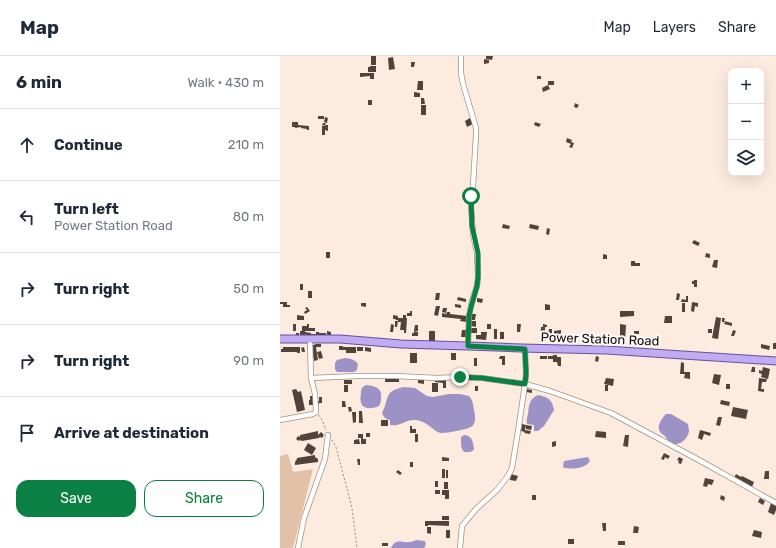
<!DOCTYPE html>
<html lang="en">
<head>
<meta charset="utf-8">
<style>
	:root { --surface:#fff; --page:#f6f6f7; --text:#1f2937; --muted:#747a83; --line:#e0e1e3; --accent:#0b8043 }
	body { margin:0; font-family:Rubik,sans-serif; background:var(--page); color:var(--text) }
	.controls { position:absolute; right:12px; top:12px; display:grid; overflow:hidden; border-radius:8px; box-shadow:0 4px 16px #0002 }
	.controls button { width:36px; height:36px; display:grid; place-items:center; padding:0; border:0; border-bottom:1px solid var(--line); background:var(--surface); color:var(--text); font:20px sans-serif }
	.stop { position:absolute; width:12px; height:12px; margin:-9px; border:3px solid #0b8043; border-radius:50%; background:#fff }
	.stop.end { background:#0b8043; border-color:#fff; box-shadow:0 1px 4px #0008 }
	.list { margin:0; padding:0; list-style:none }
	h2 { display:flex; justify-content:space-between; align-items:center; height:52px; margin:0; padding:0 16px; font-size:17px }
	h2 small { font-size:13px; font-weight:400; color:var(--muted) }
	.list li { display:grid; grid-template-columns:26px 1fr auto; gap:12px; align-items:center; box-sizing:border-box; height:72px; padding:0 16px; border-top:1px solid var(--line) }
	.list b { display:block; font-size:15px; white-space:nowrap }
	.list p { margin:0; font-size:13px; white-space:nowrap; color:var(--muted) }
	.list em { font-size:13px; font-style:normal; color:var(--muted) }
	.actions { display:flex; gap:8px; padding:12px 16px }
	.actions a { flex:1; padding:9px 0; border:1px solid var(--accent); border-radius:12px; text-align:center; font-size:14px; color:var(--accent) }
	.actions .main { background:var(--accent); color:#fff }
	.icon { flex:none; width:22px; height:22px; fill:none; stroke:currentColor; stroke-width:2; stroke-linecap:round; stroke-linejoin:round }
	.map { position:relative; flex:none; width:496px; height:492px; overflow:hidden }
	header { display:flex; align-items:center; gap:24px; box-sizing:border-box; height:56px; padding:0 20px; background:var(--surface); border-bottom:1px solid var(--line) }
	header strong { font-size:19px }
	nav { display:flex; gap:22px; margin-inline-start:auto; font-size:14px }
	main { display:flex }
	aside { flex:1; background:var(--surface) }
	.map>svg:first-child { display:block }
	.green { fill:#e3c1a8 }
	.water { fill:#9c92c5 }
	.building { fill:#514339 }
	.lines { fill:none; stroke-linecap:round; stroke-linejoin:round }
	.street-casing { stroke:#a29286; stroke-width:6 }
	.primary-casing { stroke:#66509a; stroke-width:9 }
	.path { stroke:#968a81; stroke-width:1; stroke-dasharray:2 2; stroke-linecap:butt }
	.street { stroke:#fff; stroke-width:4.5 }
	.primary { stroke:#bfacf2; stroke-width:7 }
	.route { stroke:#0b8043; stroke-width:5 }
	.labels { text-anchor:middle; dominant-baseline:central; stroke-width:4; stroke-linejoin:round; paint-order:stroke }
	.street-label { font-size:13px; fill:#100a07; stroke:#fffbf8 }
</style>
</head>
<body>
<header>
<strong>Map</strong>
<nav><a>Map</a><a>Layers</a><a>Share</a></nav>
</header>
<main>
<aside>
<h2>6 min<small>Walk · 430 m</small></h2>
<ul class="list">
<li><svg class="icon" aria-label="ahead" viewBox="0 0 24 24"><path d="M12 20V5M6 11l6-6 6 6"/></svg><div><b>Continue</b></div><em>210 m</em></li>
<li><svg class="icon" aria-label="left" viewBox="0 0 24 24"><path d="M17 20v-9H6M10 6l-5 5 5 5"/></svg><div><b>Turn left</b><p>Power Station Road</p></div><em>80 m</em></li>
<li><svg class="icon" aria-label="right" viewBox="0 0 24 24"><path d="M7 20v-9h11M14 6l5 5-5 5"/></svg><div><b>Turn right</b></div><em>50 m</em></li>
<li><svg class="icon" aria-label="right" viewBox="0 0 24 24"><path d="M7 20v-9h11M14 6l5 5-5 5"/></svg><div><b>Turn right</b></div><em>90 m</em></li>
<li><svg class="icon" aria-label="arrive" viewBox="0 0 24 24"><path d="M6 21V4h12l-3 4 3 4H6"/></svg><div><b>Arrive at destination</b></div></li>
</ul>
<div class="actions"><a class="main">Save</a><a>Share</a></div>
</aside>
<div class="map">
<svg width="496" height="492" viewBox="0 0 496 492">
	<rect width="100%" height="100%" fill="#fcebde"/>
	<polygon class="green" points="8,398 13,416 33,413 13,492 0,492 0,400"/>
	<g class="water">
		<path d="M65,302C71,303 74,303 78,308L77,314L74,316H57L55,313V307L57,304Z"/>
		<path d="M86,329C95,330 103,332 101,343C101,346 100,348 99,350C87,355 78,352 81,337C81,333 82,331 86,329Z"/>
		<path d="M124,331L135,332L147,340L153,341L169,338H180L189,340C193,344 193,349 194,354C198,372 191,372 176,375C171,376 166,377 161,377C155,376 153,372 148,369C144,366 139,364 134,364C125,364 119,371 110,369V364C105,363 104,361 102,357C110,342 103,335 124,331Z"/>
		<path d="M258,339C268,341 272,343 274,354L264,370L258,375H254V369L247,368C246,364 247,362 248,358C249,349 249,343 258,339Z"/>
		<path d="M386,358H391L408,368C408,370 409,373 409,375C408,383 399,391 391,387C387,385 387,382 385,380C384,379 383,379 382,378C375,372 381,363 386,358Z"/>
		<path d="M184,379C193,380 193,386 194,394L190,396H184L182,393L181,389V381Z"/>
		<path d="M308,401L310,405C304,413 294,413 284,412L283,410L284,405Z"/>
		<path d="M136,484L145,485C146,488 146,490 144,492H111C116,482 121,487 129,486C132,486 134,485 136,484Z"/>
	</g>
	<g class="building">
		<rect x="91" y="0" width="5" height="9"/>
		<polygon points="206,0 213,0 212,4 206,3"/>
		<polygon points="113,1 115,13 109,14 108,2"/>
		<polygon points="204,3 209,4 209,7 204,8"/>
		<polygon points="131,6 135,6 134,11 131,11"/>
		<polygon points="90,10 96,10 96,16 88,16 88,11 90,11"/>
		<polygon points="80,17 94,17 94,23 90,23 90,20 80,21"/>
		<rect x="257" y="20" width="4" height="3"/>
		<polygon points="138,25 143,25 143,34 137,34"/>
		<rect x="268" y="25" width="6" height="4"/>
		<polygon points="268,29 270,33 263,36 262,32"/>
		<polygon points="134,36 140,37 140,41 134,41"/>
		<polygon points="141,42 144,42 145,48 141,48"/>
		<rect x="88" y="44" width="4" height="5"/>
		<polygon points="295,47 299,49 297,52 294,51"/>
		<rect x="141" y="49" width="5" height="10"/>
		<rect x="38" y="60" width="6" height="3"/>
		<polygon points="45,61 48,62 47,67 44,66"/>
		<polygon points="190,62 193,68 187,71 185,65"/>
		<polygon points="12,66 18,66 18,69 29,70 29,74 27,74 27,73 21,72 21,71 15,72 15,71 12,71"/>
		<polygon points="255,66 261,68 259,71 254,69"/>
		<polygon points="43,67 46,67 45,69 48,69 48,75 45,74 45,79 42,79 42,70 46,70 42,69"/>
		<polygon points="287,82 292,84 291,86 294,87 292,92 289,91 291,88 286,86"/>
		<polygon points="195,139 199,142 197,146 193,143"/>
		<polygon points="223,168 230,170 229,173 222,172"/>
		<polygon points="250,168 259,170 258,174 249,172"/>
		<polygon points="267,172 270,173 269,179 266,178"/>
		<polygon points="414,184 420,187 418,190 412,187"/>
		<rect x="46" y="196" width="4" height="6"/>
		<polygon points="426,197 430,198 430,202 425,201"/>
		<polygon points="323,198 327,199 327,203 323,203"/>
		<polygon points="434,204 438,204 437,212 432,211"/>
		<polygon points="351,205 355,205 355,207 360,207 360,210 351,210"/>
		<polygon points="414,224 417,224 417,231 414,231 414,228 412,228 412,225 414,225"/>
		<rect x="20" y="228" width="3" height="6"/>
		<rect x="28" y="235" width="4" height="7"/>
		<polygon points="156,237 160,237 159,244 155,244"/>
		<polygon points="397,237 400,238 399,244 396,244"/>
		<polygon points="406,240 408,240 408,246 401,246 402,243 406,244"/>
		<polygon points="178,241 186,243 186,246 177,244"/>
		<polygon points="197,242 203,243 202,247 197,246"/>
		<polygon points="0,246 7,246 7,249 10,249 10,251 3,251 3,248 0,248"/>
		<polygon points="412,246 418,247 418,251 415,250 414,256 411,255"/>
		<polygon points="81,247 86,247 86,251 81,250"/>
		<rect x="402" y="247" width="3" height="9"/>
		<polygon points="175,248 181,249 181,252 175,251"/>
		<polygon points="265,248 270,249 270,254 265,254"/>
		<polygon points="156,250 160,250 158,260 154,259"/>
		<polygon points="27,251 30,255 25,258 24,256 27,254 25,252"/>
		<polygon points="163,252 167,252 166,257 162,256"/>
		<polygon points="130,255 132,255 132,260 127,260 127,257 130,257"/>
		<polygon points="340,255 354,255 354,260 340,261"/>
		<polygon points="167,256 170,256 170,258 187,260 186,266 180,265 181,263 162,261 162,257 166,258"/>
		<polygon points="191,258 196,258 195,264 191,264"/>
		<polygon points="17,259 24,260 24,264 17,264"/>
		<polygon points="113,259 118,260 118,264 115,264 116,263 113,263"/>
		<polygon points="123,259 126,259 126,262 127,262 126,277 124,277 124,274 120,274 121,266 118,266 118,262 123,262"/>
		<polygon points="385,260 392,260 392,267 384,267"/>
		<polygon points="436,261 441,262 438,283 432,282"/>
		<polygon points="442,262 445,262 444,265 452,267 452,270 444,268 445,266 442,266"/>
		<polygon points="115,265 118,265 117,271 115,271"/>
		<polygon points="191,265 196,265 196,271 191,270"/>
		<rect x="13" y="268" width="3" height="7"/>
		<polygon points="27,268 29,268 29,272 35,272 35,275 25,275 25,276 31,277 31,278 36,278 36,276 39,276 39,277 46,277 46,281 26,281 26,279 25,278 25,281 16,281 16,277 19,277 19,279 20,279 20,275 22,275 22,270 27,270"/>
		<polygon points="111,268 114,269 113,276 110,276"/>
		<rect x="207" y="268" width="4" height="5"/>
		<polygon points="237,268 241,268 240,276 237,276"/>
		<polygon points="263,268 267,269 267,271 265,271 265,285 260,285 261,271 263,271"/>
		<polygon points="340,268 346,269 345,285 340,285"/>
		<polygon points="135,269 138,269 138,275 134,275"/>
		<rect x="191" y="272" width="6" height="5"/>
		<rect x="214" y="273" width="3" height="10"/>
		<polygon points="269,273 272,273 272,278 268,278"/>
		<rect x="428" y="273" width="4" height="4"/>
		<polygon points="182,274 187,274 186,281 181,281"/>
		<polygon points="281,274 281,279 274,280 274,275"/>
		<polygon points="453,274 456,275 454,280 451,280"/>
		<polygon points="47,275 51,276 51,282 47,282"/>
		<polygon points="134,275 138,276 138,280 132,280 132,277 134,277"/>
		<rect x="149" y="275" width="6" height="12"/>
		<rect x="354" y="275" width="5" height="3"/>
		<polygon points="201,276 207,276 206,284 196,283 196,279 201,279"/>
		<rect x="220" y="276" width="4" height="7"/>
		<rect x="493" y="287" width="3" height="6"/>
		<polygon points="36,288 41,288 41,291 36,291 38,304 34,305 31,290"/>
		<polygon points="481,288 490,290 489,294 481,292"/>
		<polygon points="59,290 63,290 63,291 76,291 76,297 66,297 66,294 59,294"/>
		<polygon points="3,291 20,291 20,297 17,297 17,296 1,296 1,293 3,293"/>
		<polygon points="24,291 25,296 22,296 21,292"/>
		<rect x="77" y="291" width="6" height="4"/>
		<polygon points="85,291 91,292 91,296 85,295"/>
		<polygon points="41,295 43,302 39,303 37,296"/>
		<rect x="130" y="297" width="7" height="10"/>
		<rect x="171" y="297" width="5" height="7"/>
		<polygon points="273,299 277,299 277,301 281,301 281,310 278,310 277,306 273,306 273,303 268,303 268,300 273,300"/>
		<polygon points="220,300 225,300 225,309 222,309 222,303 219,303"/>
		<rect x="260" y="300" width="7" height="3"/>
		<polygon points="316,300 319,301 318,306 315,305"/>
		<rect x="194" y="302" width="3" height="8"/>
		<polygon points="401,306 404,307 404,316 410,316 410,323 404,322 405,318 400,318"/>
		<polygon points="472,311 475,311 475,316 471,316"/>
		<polygon points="483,311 490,313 488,323 481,321 482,318 479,317 479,314 482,315"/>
		<polygon points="434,318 441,319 439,329 432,327"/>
		<polygon points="105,322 117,322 117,323 119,323 119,326 105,326"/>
		<polygon points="326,322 334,323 333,330 324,328"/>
		<polygon points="479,322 487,323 486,326 482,326 481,333 484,333 484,336 478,335"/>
		<rect x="64" y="324" width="8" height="4"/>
		<polygon points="138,324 144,324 144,328 138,327"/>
		<polygon points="155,324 166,324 166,332 163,332 163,327 155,326"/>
		<rect x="152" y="327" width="6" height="9"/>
		<rect x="446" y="328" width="4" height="5"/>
		<rect x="64" y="329" width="4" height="7"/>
		<rect x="325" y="329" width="3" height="6"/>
		<rect x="195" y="330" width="3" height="5"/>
		<polygon points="16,333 18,336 21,335 25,354 17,356 12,334"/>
		<polygon points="247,333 252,334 252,337 246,336"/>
		<polygon points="30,340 34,340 34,349 29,349 29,344 30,344"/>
		<polygon points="39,341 42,341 42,347 39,347 39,349 37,349 37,345 39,345"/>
		<polygon points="441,344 450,346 449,350 440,348"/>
		<polygon points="62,345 65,345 66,351 62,351"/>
		<polygon points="68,351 71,351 72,355 69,356"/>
		<polygon points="453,351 468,354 466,363 451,360"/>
		<polygon points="79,355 82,355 83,367 79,367"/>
		<polygon points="72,356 76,356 76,366 73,367"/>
		<polygon points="438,361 442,361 440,370 436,369"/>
		<rect x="101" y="364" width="7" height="6"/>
		<polygon points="242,368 246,369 245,374 251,375 250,378 244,377 245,376 241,375"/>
		<polygon points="246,369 252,370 251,374 246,373"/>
		<polygon points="130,370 132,370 132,373 136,373 136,377 130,377"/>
		<polygon points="420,374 431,377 430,380 424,378 422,384 418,382"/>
		<polygon points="38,375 38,379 41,376 44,379 42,382 40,381 39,382 22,385 20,384 19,385 16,383 18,380 20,381 20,379"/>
		<polygon points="316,375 326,376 326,382 315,381"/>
		<rect x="86" y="377" width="4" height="4"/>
		<polygon points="78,378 83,378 83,383 86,383 86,388 81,388 81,382 78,382"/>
		<rect x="135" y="378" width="3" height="8"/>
		<polygon points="345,379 349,379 348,391 343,390"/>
		<polygon points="79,383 80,388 74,388 74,384"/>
		<polygon points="276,385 276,390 272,391 272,386"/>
		<polygon points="28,387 36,392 32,399 24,394"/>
		<polygon points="384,397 390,400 388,403 385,401 384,404 381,403"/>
		<polygon points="35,399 35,401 38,403 38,406 15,409 15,406 17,403 17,402"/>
		<polygon points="162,401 169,402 169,405 162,405"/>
		<polygon points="399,401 403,403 401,408 398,407 399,405 397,404"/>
		<polygon points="77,403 80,403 80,409 78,409"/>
		<rect x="130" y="406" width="3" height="5"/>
		<rect x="162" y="413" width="3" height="9"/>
		<polygon points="118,414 122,417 120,419 116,416"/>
		<rect x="166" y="414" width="2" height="8"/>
		<polygon points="485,415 489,415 489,423 484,423"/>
		<polygon points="231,418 238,420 236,425 230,424"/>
		<polygon points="456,418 461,421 462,420 474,426 472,431 454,422"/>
		<polygon points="425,422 434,424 432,429 428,428 427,431 423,430"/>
		<rect x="155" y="425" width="3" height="6"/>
		<rect x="164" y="426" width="4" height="7"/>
		<rect x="155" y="434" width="5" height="4"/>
		<polygon points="162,434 169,434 169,443 165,443 165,439 162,439"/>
		<rect x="252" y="439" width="4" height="5"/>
		<polygon points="441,439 445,441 444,445 440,443"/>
		<polygon points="480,442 485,445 483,449 478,446"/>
		<polygon points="491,447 496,449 496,454 494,459 488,456"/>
		<rect x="162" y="460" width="7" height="4"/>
		<polygon points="145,465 169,465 169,470 148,469 148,470 145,470"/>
		<polygon points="322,467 326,467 326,475 323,475"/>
		<polygon points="354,470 359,471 358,477 353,477"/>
		<polygon points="147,471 151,471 151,478 147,477"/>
		<rect x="166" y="474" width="4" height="8"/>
		<polygon points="474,474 482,476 481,482 472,480"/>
		<rect x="288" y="483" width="6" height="5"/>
		<rect x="338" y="485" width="7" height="4"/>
		<rect x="102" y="487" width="6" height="3"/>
	</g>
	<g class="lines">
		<defs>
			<g id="street">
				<polyline points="181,0 181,17 183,28 196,72 196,79 193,130 191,140 191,151 193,178 197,197 198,221 197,230 192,245 189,260 188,290"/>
				<polyline points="30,283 31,322 78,320 115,320 157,322 179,321 202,322 245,328 270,335 331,357 417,403 496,447"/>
				<polyline points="0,364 33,358 36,356 35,338 31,322"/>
				<polyline points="18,492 24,462 45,403 48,379"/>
				<polyline points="180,492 182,470 196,453 217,434 228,420 232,412 239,369 245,328 246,318 245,293"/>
			</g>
			<polyline id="primary" points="0,283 60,283 121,288 188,290 241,292 326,294 496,305"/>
		</defs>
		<use href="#street" class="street-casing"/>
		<use href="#primary" class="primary-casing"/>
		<g class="path">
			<polyline points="39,359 43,366 46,374"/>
			<polyline points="52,384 56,391 72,452 77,492"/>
		</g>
		<use href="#street" class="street"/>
		<use href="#primary" class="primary"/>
	</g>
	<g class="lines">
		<polyline class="route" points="180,321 202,322 245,328 246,318 245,293 188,290 189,260 191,251 197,230 198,221 198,197 192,170 191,140"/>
	</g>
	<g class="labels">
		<g class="street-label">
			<text transform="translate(320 283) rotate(2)">Power Station Road</text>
		</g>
	</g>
</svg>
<div class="controls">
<button>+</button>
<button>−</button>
<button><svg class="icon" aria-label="layers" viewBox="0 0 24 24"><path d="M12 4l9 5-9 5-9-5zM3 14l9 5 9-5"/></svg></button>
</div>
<div class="stop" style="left:191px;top:140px"></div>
<div class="stop end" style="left:180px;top:321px"></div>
</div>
</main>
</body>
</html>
